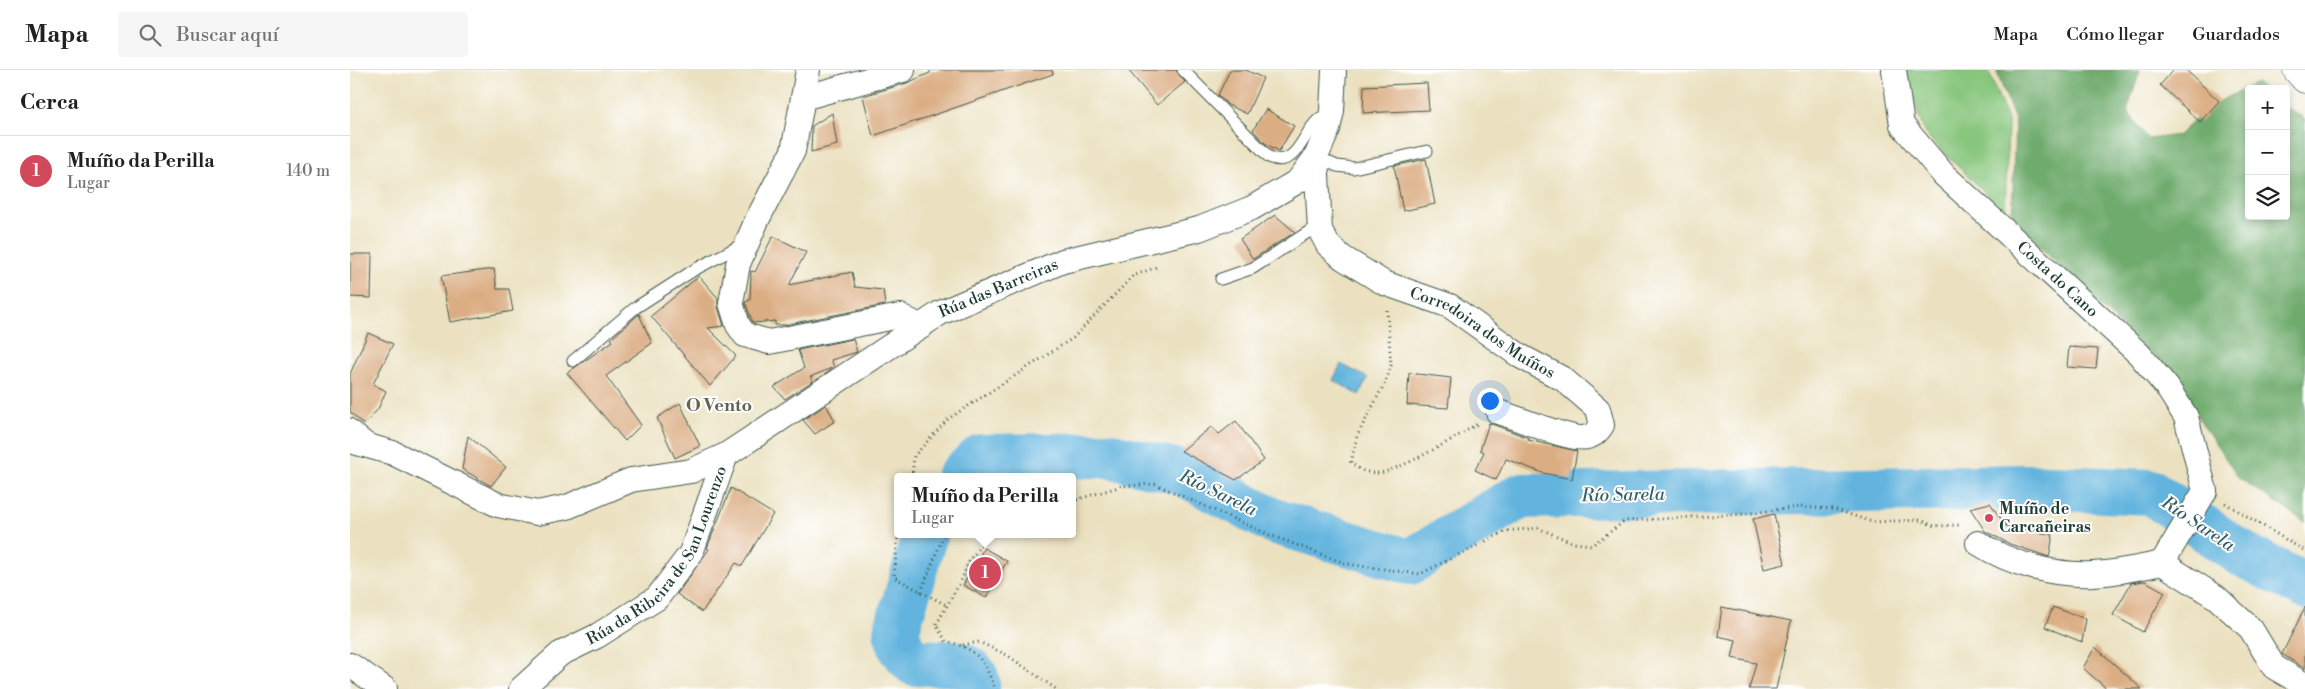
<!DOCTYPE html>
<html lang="es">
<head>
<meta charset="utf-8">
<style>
	:root { --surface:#fff; --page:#f6f6f6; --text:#202124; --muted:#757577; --line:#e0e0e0; --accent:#d1495b }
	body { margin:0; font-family:"Libre Bodoni",serif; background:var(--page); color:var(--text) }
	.controls { position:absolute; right:15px; top:15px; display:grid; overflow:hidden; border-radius:5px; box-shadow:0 2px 8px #0003 }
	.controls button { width:45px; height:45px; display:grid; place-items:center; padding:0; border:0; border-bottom:1px solid var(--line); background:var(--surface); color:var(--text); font:25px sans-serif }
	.you { position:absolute; left:1139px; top:330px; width:18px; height:18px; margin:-12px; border:4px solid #fff; border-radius:50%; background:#1a73e8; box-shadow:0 0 0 8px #1a73e833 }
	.badge { display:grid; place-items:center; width:32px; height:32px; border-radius:50%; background:var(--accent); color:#fff; font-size:16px; font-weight:700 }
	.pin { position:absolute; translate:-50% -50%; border:2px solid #fff; box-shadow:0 1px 5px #0006 }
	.popup { position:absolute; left:544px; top:403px; width:182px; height:65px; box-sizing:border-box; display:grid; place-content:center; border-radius:5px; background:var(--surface); filter:drop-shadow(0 1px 4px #0005); font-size:16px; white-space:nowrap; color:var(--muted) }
	.popup b { font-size:19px; color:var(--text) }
	.popup::after { content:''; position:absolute; left:50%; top:100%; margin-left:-10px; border:10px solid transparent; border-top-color:var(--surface) }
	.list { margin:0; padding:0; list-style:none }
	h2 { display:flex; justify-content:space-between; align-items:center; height:65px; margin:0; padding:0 20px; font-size:21px }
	h2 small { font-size:16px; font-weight:400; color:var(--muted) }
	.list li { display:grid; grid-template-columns:32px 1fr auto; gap:15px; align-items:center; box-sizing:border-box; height:70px; padding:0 20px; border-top:1px solid var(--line) }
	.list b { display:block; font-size:19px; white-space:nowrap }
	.list p { margin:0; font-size:16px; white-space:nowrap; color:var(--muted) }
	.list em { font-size:16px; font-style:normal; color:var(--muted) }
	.icon { flex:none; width:28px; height:28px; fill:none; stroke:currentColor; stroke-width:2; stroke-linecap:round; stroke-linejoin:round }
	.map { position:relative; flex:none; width:1955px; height:619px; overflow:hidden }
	header { display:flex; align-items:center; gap:30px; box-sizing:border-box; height:70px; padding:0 25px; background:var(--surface); border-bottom:1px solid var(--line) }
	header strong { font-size:24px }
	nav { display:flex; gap:28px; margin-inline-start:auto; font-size:18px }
	.search { width:350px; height:45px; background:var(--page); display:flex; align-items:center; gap:12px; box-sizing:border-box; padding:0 18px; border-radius:5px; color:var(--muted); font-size:19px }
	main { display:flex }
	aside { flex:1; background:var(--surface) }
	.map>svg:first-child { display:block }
	.green { fill:#88c67d; stroke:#548258 }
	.forest { fill:#6eab6c; stroke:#467450 }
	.water { fill:#62b4de; stroke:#407889 }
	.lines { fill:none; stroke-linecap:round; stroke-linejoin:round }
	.river { stroke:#62b4de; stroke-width:46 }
	.building { fill:#dbad83 }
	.lane-casing { stroke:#3e5649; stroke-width:13 }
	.street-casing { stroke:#3e5649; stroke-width:26 }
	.secondary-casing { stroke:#3e5649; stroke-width:29 }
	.path { stroke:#3e5649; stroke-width:3; stroke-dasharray:1 4; stroke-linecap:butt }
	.lane { stroke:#fff; stroke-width:11 }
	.street { stroke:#fff; stroke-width:24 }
	.secondary { stroke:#fff; stroke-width:28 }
	.poi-dot { fill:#d1495b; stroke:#fff; stroke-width:2 }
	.labels { text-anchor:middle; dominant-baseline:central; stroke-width:4; stroke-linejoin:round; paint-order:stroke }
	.street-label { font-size:16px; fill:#1f3d34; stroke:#fff }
	.poi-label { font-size:16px; font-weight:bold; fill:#1f3d34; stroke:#fff; text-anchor:start }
	.neighbourhood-label { font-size:18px; font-weight:bold; fill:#616450; stroke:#fff }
	.water-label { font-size:18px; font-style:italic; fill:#336167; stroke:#fff }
</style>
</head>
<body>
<header>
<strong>Mapa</strong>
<div class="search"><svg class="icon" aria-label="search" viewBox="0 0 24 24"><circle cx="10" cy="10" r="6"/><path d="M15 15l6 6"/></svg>Buscar aquí</div>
<nav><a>Mapa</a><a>Cómo llegar</a><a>Guardados</a></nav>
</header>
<main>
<aside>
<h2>Cerca<small></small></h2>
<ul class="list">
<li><span class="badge">1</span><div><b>Muíño da Perilla</b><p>Lugar</p></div><em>140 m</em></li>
</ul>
</aside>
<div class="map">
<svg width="1955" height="619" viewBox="0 0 1955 619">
	<rect width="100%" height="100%" fill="#fff"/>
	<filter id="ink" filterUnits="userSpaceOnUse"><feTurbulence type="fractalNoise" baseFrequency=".02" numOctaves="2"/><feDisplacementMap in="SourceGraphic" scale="10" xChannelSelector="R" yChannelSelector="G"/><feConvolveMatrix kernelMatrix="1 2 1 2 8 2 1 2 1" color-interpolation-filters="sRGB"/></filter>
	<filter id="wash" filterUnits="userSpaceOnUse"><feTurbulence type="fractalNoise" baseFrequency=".0096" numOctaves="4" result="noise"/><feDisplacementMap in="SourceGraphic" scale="20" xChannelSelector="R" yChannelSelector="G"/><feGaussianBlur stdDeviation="1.12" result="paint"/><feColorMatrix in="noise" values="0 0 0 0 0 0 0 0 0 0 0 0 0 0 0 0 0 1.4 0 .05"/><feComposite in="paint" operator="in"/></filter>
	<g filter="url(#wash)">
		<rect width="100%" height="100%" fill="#ebe1c0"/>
		<polygon class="green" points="1554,0 1638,0 1658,51 1655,142 1575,64"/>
		<polygon class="forest" points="1646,0 1790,0 1777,41 1798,69 1829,65 1860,36 1907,13 1914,19 1899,19 1899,146 1936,146 1936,37 1955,49 1955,452 1888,407 1818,302 1662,150 1665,50"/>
		<polygon class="water" points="991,294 1018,308 1009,325 983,310"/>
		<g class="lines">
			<g class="river">
				<polyline points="609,407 631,387 758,385 833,403 923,451 1060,492 1170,426 1677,417 1801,422 1892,484 1955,516"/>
				<path d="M575,464L546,562L552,580L564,593C585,593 631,587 627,619"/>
			</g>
		</g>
		<g id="blocks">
			<g class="building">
				<polygon points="580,0 702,0 703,4 523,66 513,26 557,13 580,3"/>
				<polygon points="778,0 826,0 835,12 807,35"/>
				<polygon points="880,0 896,0 913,8 897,44 878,35 868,25"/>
				<polygon points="1824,0 1836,0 1869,31 1850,52 1810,15"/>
				<polygon points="1077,13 1079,40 1013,43 1014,16"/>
				<polygon points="916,39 944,56 929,81 916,74 903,60"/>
				<polygon points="482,43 487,75 461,82 462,56"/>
				<polygon points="1076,89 1085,134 1053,141 1044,96"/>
				<polygon points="925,145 945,162 903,189 890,169"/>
				<polygon points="423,166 456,182 439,215 502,202 505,217 533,220 535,235 434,255 425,255 425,251 403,253 395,232 400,230 401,201 405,202"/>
				<polygon points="0,184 22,184 21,228 0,227"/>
				<polygon points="144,199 147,219 159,219 163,241 100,252 91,206"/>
				<polygon points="349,206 368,228 368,237 374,256 358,258 386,286 360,316 301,246"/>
				<polygon points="289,244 302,273 256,306 291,355 275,371 217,303 263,271 261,269"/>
				<polygon points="18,263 43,274 23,314 36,321 28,339 14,355 0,342 0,304"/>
				<polygon points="503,269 507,282 481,290 484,297 460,307 463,311 435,329 424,317 454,298 448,280"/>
				<polygon points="1719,277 1748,279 1746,299 1717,297"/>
				<polygon points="1059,303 1101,308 1098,338 1057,335"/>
				<polygon points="330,333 350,376 325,388 307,348"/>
				<polygon points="476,335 485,351 465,364 453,350"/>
				<polygon points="886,351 914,390 886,410 831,381 861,357 869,364"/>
				<polygon points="1139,353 1179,368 1178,370 1227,381 1222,409 1193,403 1156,389 1146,410 1125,400 1134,382 1130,380"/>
				<polygon points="118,366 156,397 141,416 112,399"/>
				<polygon points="381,418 423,444 392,496 386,493 352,542 327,524 359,479 357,478"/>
				<polygon points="1640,433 1656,456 1703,465 1699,487 1660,474 1635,461 1620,438"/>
				<polygon points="1424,444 1435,494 1414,499 1403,449"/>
				<polygon points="634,478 657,491 636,528 613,515"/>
				<polygon points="1795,511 1815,522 1793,562 1763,545 1781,513"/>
				<polygon points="1372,537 1441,551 1426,619 1399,619 1406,593 1382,588 1386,570 1368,566"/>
				<polygon points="1703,537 1736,549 1732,572 1695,557"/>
				<polygon points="1955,537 1955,599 1932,584"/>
				<polygon points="1745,577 1792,619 1757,619 1733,598"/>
			</g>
		</g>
	</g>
	<g filter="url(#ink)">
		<use href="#blocks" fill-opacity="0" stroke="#3e5649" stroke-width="1"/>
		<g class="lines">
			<defs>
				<g id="lane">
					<path d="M833,0L919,87C947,100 952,63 969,49C971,47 977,46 980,45"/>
					<polyline points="966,87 987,96 1004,98 1077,81"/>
					<polyline points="871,209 903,198 969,155"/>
					<polyline points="223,291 285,238 344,200 395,173"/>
					<polyline points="0,354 20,370"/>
				</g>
				<g id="street">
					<polyline points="553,0 453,28 443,81 407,150 388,194 381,233 388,255 395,265 419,272 550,246 571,257"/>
					<path id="s1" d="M1544,0L1552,55L1594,105L1789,284L1817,317L1836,347L1855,421L1812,493"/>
					<polyline points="453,28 458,0"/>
					<path id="s2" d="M966,87L970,160L978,175L993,188L1034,213L1100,236L1170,286L1213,309L1248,339L1252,355C1248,361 1245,365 1237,367C1223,372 1166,347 1148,342"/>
					<path id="s3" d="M0,371L43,383L148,435L187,443L217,437L281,410L341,401L376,385L590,243L713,191L849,159L902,138L948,111L966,87L978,59L982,41L984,0"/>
					<path d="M1628,473C1660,494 1705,506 1743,504C1766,503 1789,498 1812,493L1866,527L1901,559L1924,597L1955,615"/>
					<polyline points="0,595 35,619"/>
					<path id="s4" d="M171,619L210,584L247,566L307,528L341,483L376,385"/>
				</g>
				<polyline id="secondary" points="1947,0 1955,9"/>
			</defs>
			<use href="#lane" class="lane-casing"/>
			<use href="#street" class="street-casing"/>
			<use href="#secondary" class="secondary-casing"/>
			<g class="path">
				<path d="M1037,240L1041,295L1037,309L1007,366L1001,392C1008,400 1017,403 1028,403C1048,402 1110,365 1129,353"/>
				<polyline points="562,407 564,386 598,349 723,268 783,206 809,196"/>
				<polyline points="722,431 772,416 805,414 920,465 997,494 1070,504 1156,461 1188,458 1224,473 1242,475 1275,451 1394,444 1450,437 1484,439 1522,452 1571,450 1584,456 1612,455"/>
				<polyline points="1875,433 1955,481"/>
				<polyline points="548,464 544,507 596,535"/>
				<path d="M641,464L620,489L612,509L586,555L596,571C628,579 634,590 645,619"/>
				<polyline points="571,522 594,464"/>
				<polyline points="613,575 629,572 657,585 706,619"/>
			</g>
			<use href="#lane" class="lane"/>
			<use href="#street" class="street"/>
			<use href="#secondary" class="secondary"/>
		</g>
	</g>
	<circle class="poi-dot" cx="1639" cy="448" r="5"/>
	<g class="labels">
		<g class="street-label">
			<text stroke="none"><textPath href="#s1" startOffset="275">Costa do Cano</textPath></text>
			<text stroke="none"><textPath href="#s3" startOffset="721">Rúa das Barreiras</textPath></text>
			<text stroke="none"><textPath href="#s2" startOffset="269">Corredoira dos Muíños</textPath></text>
			<text stroke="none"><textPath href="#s4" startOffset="198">Rúa da Ribeira de San Lourenzo</textPath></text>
		</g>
		<g class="poi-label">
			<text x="1649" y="439">Muíño de<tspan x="1649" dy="18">Carcañeiras</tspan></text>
		</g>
		<g class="neighbourhood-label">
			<text x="369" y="335">O Vento</text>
		</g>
		<g class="water-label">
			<text transform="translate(868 423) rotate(26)">Río Sarela</text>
			<text transform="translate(1273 425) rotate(-1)">Río Sarela</text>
			<text transform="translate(1848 454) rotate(34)">Río Sarela</text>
		</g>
	</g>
</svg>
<div class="controls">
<button>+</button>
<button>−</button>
<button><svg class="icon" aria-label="layers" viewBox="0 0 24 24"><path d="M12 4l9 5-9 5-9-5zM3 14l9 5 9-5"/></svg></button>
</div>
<div class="you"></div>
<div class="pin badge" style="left:635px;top:503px">1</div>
<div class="popup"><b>Muíño da Perilla</b>Lugar</div>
</div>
</main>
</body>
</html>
